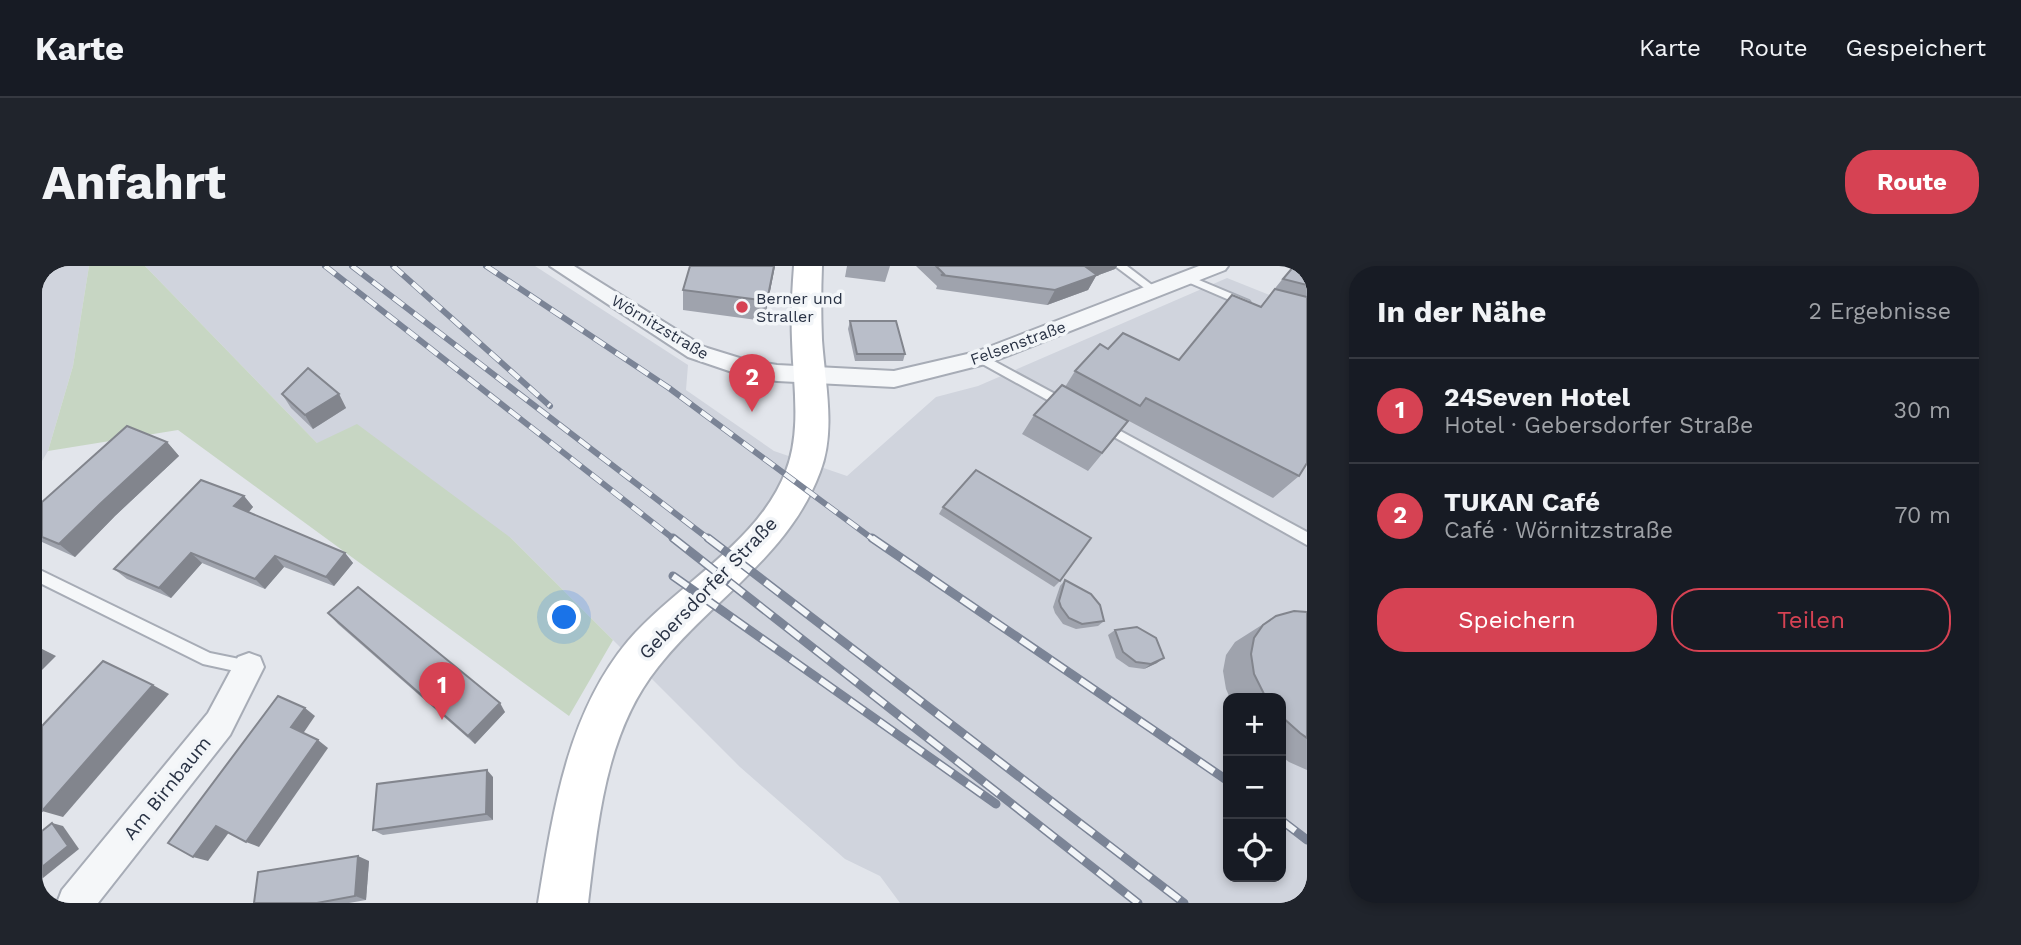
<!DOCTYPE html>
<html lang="de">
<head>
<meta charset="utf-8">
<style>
	:root { --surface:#171b24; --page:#20242c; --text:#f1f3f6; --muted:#9ea1a6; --line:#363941; --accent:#d64253 }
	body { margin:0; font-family:"Work Sans",sans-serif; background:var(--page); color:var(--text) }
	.controls { position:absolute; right:21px; bottom:21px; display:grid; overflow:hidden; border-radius:14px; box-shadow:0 4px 10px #0003 }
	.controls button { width:63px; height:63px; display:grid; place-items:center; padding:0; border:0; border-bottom:2px solid var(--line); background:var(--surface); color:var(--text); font:35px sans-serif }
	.you { position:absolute; left:523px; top:352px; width:24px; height:24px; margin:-18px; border:5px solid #fff; border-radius:50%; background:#1a73e8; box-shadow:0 0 0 10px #1a73e833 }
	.badge { display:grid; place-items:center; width:46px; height:46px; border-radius:50%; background:var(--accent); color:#fff; font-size:23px; font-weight:700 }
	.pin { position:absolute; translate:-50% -58px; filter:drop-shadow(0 2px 4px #0008) }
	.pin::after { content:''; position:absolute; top:37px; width:24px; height:21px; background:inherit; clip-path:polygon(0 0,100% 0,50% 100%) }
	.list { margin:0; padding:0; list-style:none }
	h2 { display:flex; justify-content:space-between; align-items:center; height:91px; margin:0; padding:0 28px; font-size:30px }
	h2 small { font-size:23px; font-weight:400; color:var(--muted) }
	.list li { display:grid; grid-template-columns:46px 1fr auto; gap:21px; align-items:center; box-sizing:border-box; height:105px; padding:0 28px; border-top:2px solid var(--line) }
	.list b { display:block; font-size:26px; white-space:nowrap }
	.list p { margin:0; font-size:23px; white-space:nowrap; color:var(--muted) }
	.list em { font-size:23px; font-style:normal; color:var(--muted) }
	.actions { display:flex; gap:14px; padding:21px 28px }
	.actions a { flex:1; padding:16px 0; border:2px solid var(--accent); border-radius:28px; text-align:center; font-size:24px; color:var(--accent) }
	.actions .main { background:var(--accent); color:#fff }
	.icon { flex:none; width:38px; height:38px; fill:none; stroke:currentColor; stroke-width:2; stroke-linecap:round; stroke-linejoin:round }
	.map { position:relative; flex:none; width:1265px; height:637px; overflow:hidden; border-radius:28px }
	header { display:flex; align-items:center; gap:42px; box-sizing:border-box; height:98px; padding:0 35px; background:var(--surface); border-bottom:2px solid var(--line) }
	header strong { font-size:33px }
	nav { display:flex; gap:38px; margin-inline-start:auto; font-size:24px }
	.intro { display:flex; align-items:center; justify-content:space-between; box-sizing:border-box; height:168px; padding:0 42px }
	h1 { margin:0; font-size:49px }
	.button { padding:18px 32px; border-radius:28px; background:var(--accent); color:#fff; font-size:24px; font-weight:700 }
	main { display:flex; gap:42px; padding:0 42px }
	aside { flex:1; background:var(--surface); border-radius:28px; box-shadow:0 4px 10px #0003 }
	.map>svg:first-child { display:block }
	.built { fill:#d0d4dd; fill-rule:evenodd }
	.green { fill:#c7d6c3 }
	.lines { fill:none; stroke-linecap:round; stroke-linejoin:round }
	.service-casing { stroke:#a7acb6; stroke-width:4 }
	.minor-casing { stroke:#a7acb6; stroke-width:4 }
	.secondary-casing { stroke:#a7acb6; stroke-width:4 }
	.service { fill:#f5f7f9; fill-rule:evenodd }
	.minor { fill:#f5f7f9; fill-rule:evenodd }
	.secondary { fill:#fff; fill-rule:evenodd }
	.rail-far1-casing { stroke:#7b8496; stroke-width:6 }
	.rail-casing { stroke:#7b8496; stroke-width:9 }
	.rail-far1 { stroke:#f2f5f8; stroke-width:4.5; stroke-dasharray:13; stroke-linecap:butt }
	.rail { stroke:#f2f5f8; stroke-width:6; stroke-dasharray:18; stroke-linecap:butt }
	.wall { fill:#9fa3ad }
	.shaded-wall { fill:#82858d }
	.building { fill:#b9bec9; stroke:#82858d; stroke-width:2 }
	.poi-dot { fill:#d64253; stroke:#f2f5f8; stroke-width:2.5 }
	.labels { text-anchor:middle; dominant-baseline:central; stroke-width:7; stroke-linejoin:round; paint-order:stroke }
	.far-poi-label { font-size:16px; fill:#293244; stroke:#f2f5f8; text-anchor:start }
	.far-street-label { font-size:16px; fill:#293244; stroke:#f2f5f8 }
	.street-label { font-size:19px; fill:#293244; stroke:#f2f5f8 }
</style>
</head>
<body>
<header>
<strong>Karte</strong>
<nav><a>Karte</a><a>Route</a><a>Gespeichert</a></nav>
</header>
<div class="intro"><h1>Anfahrt</h1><a class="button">Route</a></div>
<main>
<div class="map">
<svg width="1265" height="637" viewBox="0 0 1265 637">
	<rect width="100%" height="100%" fill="#e2e5eb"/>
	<g class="built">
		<polygon points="0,0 47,0 31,100 6,185 0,195"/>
		<path d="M103,0H493L646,99L644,124L732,185L805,210L894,131L936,120L1185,12L1265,44V637H858L838,610L803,593L698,501L469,272L275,177ZM1186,432H1239V611H1186Z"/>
	</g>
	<polygon class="green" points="47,0 103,0 275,177 315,158 469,272 571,374 527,450 136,164 6,185 31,100"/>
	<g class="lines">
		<defs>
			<g id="service">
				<polygon points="1073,0 1085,0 1118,25 1117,27 1109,27"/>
				<polygon points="1145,9 1207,35 1208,37 1203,40 1199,39 1141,14 1140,12"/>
				<polygon points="939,88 1028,136 1028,142 1020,142 935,95 935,89"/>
				<polygon points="1060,155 1265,266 1265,279 1056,162 1054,159 1056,156"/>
				<polygon points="0,305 168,387 212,396 215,401 212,406 207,408 161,398 0,318"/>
			</g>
			<g id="minor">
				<polygon points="508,0 532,0 662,81 704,94 735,99 852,105 934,86 1157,0 1186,0 1183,4 947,97 852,121 735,115 702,110 646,91"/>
				<polygon points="207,387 218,391 222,401 188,469 56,637 15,637 20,624 166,447 196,391"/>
			</g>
			<path id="secondary" d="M752,0H780C779,25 779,50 780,74C783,117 794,165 778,206C747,290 669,334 616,401C563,467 556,556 546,637H496C511,546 525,448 586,375C635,318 716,278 744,205C760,164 751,117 750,74C749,49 750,25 752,0Z"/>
		</defs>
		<use href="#service" class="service-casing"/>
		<use href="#minor" class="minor-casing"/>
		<use href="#secondary" class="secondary-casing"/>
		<use href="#service" class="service"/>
		<use href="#minor" class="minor"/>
		<use href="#secondary" class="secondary"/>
		<defs>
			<g id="rail-far1">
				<polyline points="283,0 633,274"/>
				<polyline points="310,0 668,274"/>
				<polyline points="351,0 508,140"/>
				<polyline points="444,0 627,122 832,274"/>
			</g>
			<g id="rail">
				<polyline points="631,272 1096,637"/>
				<polyline points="666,272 1142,637"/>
				<polyline points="830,272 1186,515"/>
				<polyline points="631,310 954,538"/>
				<polyline points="1239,554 1265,574"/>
			</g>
		</defs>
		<use href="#rail-far1" class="rail-far1-casing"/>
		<use href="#rail" class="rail-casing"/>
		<use href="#rail-far1" class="rail-far1"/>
		<use href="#rail" class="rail"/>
	</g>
	<g class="wall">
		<polygon points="648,0 733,0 722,55 641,44 641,24"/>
		<polygon points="805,0 848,0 843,16 803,11"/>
		<polygon points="874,0 1075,0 1073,3 1054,10 1046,24 1005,39 894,23 895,20"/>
		<polygon points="1251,0 1265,0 1265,197 1257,210 1231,232 1087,155 1046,205 980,168 992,149 1023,121 1033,105 1066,83 1137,94 1218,41"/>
		<polygon points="808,55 863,88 861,95 813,95 806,63"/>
		<polygon points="240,128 297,128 304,142 271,163 249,142"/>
		<polygon points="125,176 137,190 73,250 33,291 0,276 0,236"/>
		<polygon points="202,230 211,241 207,246 303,287 311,297 292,320 242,301 223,323 160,297 129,332 85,313 72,303"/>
		<polygon points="901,241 1018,315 1012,321 897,248"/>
		<polygon points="1023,314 1062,355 1056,360 1034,363 1021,358 1013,347 1011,341 1018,320"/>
		<polygon points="1265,346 1265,504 1247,496 1239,490 1239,432 1188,432 1184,423 1181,405 1184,389 1193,376 1234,350"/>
		<polygon points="286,347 463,446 433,478 296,358"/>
		<polygon points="1073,364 1115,397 1102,403 1087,401 1074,392 1066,369"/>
		<polygon points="451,511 451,554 341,569 331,564"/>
		<polygon points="327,595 324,634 307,637 212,637"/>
	</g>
	<g class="shaded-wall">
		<polygon points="732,0 733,0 722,55 725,35"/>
		<polygon points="1048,0 1075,0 1073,3 1054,10 1046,24 1005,39 1013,24 1044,1"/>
		<polygon points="297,128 304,142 271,163 263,149"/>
		<polygon points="125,176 137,190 73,250 33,291 17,278 58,238"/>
		<polygon points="202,230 211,241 202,251 192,240"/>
		<polygon points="149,287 160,297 129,332 117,322"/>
		<polygon points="303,287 311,297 292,320 284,311"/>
		<polygon points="233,290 242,301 223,323 213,313"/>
		<polygon points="0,383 14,390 0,404"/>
		<polygon points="1122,392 1115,397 1102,403 1109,398"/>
		<polygon points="111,419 127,428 21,551 0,545"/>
		<polygon points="458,437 463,446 433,478 426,470"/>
		<polygon points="263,442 273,450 260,469 249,461"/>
		<polygon points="276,474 286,482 217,581 204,576"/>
		<polygon points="445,504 451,511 451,554 444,548"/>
		<polygon points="10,557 21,560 37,583 1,612 0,612 0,601"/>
		<polygon points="174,560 188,565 166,595 151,591"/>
		<polygon points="316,590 327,595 324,634 313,630"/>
	</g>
	<g class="building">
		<polygon points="648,0 732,0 725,35 641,24"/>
		<polygon points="894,0 1048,0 1044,1 1055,9 1013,24 899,9 902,8"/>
		<polygon points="1252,0 1265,0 1265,19 1241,13"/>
		<polygon points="1233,23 1265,31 1265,197 1257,210 1104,132 1098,140 1033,105 1058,78 1066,83 1081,67 1137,94 1190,29 1219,41"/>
		<polygon points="808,55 854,55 863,88 815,88"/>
		<polygon points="266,102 297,128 263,149 240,128"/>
		<polygon points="1020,119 1086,155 1060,187 992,149"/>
		<polygon points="85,160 125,176 58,238 17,278 0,271 0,236"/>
		<polygon points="934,204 1049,272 1018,315 901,241"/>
		<polygon points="159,214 202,230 192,240 303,287 284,311 233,290 213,313 149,287 117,322 72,303"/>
		<polygon points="1023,314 1049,328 1058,339 1062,355 1040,358 1027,352 1019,341 1017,335"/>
		<polygon points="316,321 458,437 426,470 286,347"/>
		<polygon points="1252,345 1265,346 1265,472 1258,467 1239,450 1239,432 1225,432 1222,428 1212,408 1209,388 1212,372 1221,359 1234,350"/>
		<polygon points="1095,361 1114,372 1122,392 1109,398 1094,396 1081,386 1073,364"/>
		<polygon points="61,395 111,419 0,545 0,460"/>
		<polygon points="236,430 263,442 249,461 276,474 204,576 174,560 151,591 126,577"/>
		<polygon points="445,504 444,548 331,564 335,518"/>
		<polygon points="10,557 26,580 0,601 0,565"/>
		<polygon points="316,590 313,630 275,637 212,637 216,606"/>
	</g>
	<circle class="poi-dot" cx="700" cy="41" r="7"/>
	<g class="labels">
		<g class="far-poi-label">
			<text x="714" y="32">Berner und<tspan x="714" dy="18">Straller</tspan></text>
		</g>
		<g class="far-street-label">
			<text transform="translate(618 61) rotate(31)">Wörnitzstraße</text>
			<text transform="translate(976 77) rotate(-20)">Felsenstraße</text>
		</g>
		<g class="street-label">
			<text transform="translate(666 322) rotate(-46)">Gebersdorfer Straße</text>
			<text transform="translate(125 522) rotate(-51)">Am Birnbaum</text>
		</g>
	</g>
</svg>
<div class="controls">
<button>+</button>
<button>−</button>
<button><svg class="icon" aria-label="locate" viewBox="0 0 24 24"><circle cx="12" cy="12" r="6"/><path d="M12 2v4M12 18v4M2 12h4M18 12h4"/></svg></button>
</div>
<div class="you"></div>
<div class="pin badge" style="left:400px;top:454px">1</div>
<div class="pin badge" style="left:710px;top:146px">2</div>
</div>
<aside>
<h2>In der Nähe<small>2 Ergebnisse</small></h2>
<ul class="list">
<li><span class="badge">1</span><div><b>24Seven Hotel</b><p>Hotel · Gebersdorfer Straße</p></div><em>30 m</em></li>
<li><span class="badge">2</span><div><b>TUKAN Café</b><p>Café · Wörnitzstraße</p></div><em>70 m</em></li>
</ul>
<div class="actions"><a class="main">Speichern</a><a>Teilen</a></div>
</aside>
</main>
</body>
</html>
